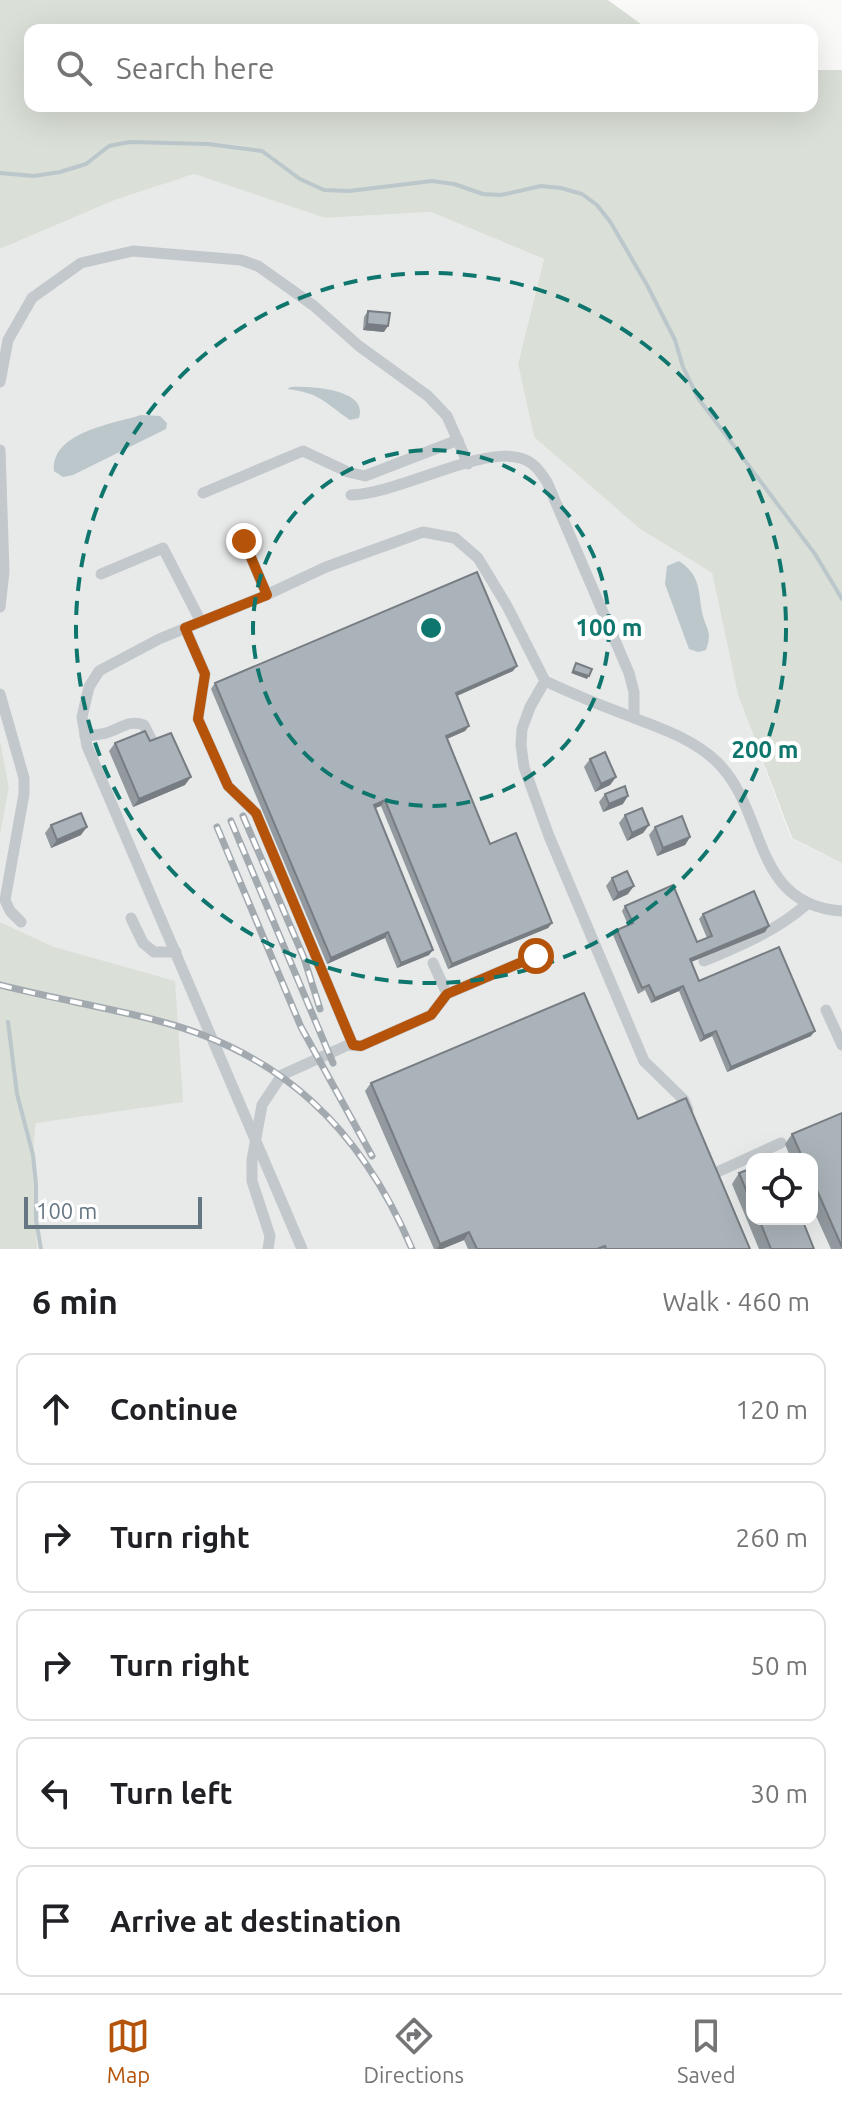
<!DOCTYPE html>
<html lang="en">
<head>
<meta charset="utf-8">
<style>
	:root { --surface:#fff; --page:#f2f2f2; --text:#202124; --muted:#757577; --line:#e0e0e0; --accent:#b45309 }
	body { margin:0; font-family:Ubuntu,sans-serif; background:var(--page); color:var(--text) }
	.controls { position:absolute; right:24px; bottom:24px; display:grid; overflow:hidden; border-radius:16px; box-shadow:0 8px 32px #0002 }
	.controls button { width:72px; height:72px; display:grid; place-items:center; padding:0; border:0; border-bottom:2px solid var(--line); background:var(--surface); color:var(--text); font:40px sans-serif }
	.scale { position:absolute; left:24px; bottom:20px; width:178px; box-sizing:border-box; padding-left:8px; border:4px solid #657683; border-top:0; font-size:22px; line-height:28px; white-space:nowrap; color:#657683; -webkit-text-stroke:6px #fff; paint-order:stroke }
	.stop { position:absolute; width:24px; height:24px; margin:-18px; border:6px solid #b45309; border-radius:50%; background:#fff }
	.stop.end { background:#b45309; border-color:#fff; box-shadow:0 2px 8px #0008 }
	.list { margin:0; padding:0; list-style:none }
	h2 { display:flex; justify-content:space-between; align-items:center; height:104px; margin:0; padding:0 32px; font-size:34px }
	h2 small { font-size:26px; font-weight:400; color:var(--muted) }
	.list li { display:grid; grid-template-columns:52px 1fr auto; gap:24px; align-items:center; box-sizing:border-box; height:112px; margin:0 16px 16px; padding:0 16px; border:2px solid var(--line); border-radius:16px }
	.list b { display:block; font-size:30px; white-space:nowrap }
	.list em { font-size:26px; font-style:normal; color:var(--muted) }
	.icon { flex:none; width:44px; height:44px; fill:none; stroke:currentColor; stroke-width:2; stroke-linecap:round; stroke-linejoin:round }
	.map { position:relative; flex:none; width:842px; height:1249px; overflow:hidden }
	.search { position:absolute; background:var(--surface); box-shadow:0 8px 32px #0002; left:24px; right:24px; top:24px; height:88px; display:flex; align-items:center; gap:20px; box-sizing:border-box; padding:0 28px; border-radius:16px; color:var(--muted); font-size:30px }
	.sheet { height:744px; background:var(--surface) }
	nav { display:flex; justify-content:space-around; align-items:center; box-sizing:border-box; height:112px; border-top:2px solid var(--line); background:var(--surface); font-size:22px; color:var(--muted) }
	nav a { display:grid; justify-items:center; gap:4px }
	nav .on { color:var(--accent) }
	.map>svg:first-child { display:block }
	.built { fill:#e8e9e9; fill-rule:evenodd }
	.green { fill:#dadfd7 }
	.water { fill:#bbc7cb }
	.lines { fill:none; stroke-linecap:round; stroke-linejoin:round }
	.stream { stroke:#bbc7cb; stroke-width:4 }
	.minor { stroke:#c3c8cc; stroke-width:11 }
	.rail-casing { stroke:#a2aab0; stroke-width:7 }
	.rail { stroke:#fff; stroke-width:4; stroke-dasharray:12; stroke-linecap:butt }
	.wall { fill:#929a9f }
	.shaded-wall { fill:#777d82 }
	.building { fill:#aab3b9; stroke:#777d82; stroke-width:2 }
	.route { stroke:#b45309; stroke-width:10 }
	.ring { fill:none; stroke:#0f766e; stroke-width:4; stroke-dasharray:14 10 }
	.centre { fill:#0f766e; stroke:#fff; stroke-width:4 }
	.ring-label { font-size:24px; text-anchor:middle; font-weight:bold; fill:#0f766e; stroke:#fff; stroke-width:8; stroke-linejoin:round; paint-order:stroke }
</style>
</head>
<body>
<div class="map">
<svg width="842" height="1249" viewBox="0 0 842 1249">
	<rect width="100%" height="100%" fill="#fafaf8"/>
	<path class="built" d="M194,174L325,218L431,212L544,259L518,364L534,437L640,529L712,573L738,695L791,838L842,863V1249H37L33,1155L54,947L0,922V836L9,787L0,740V249L115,200ZM752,1159H812V1219H752Z"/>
	<g class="green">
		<polygon points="0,0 608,0 649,30 30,30 30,106 812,106 812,70 842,70 842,863 792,838 738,695 712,573 640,529 534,437 518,364 544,259 431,212 325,218 194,174 115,200 0,249"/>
		<polygon points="0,740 9,787 0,836"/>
		<polygon points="0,922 54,947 175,981 183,1102 36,1123 33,1155 37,1249 0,1249"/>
	</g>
	<g class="water">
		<path d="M291,387C310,386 369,389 359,418L350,420C324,402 320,393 287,389Z"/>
		<path d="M141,415L160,416L167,423L166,429L73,475L63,477L54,471C51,432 113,424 141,415Z"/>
		<path d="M679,561C701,576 698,590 702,612C706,630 713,631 706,650L698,652L689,649L665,584L667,566Z"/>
	</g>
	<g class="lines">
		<g class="stream">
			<polyline points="0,173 34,176 60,172 86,164 109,146 130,142 208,144 262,151 300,179 324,190 349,191 432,181 454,184 483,194 501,195 541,186 561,188 582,194 597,205 611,223 647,285 675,340 683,367 698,398 815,554 842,599"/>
			<polyline points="8,1022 17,1094 33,1155 36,1184 36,1220 41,1249"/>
		</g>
		<g class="minor">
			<polyline points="0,382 8,340 32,298 81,263 133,251 241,260 258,266 289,288 314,306 359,346 428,396 447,416 468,464"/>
			<polyline points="0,450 4,572 0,607"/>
			<polyline points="203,493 303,451 348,472 365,476 458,440"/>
			<path d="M351,495C397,494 481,446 520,458C534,462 539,470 547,482L629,673L634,692V718"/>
			<polyline points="244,541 267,595"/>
			<polyline points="101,574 163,548 201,622"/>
			<polyline points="185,628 205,674 198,719 228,786 256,813 353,1045"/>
			<polyline points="545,681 530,707 522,729 521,745 524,767 549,836 644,1061 684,1100 688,1110"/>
			<polyline points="0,694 24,778 24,794 5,900 10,911 21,922"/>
			<path d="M85,736C92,735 99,735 106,733C120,729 129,719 144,725L154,745"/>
			<polyline points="131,918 143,943 154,952 176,952"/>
			<path d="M704,961C742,945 776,931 807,904"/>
			<polyline points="433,963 447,994"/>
			<polyline points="826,1010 842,1045"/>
			<polyline points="715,1173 781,1143"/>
			<polyline points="268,1249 270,1236 252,1181 252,1160 262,1105 282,1075 348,1045 361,1046 431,1015 447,994 536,956"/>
			<path d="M302,1249L87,746L82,717L89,687L99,671L159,639L264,596L326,567L423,532L455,538L478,558L507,606L545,681C571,693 597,704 624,714C656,727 691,737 716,761C768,810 750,905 842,911"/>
		</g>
		<defs>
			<g id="rail">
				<polyline points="243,816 304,958 320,1009"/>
				<polyline points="231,821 333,1063"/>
				<polyline points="217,827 301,1027 372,1156"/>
				<path d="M0,985C51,998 104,1007 155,1020C282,1052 361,1129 412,1249"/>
			</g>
		</defs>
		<use href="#rail" class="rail-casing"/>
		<use href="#rail" class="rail"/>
	</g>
	<g class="wall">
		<polygon points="368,311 384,332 363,330 364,317"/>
		<polygon points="513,671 457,696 469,726 465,731 447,739 490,844 552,923 548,928 448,969 381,806 375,808 429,955 397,968 385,938 327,964 211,689 215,683"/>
		<polygon points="150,741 185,785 133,807 109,751 115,743"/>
		<polygon points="590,759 616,777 610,785 595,792 584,767"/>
		<polygon points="605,794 623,804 603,812 599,802"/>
		<polygon points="625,815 649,825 643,833 627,841 619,823"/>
		<polygon points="51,825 81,835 51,848 45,833"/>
		<polygon points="655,827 690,837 685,845 657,856 649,835"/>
		<polygon points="612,878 628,894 613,901 606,886"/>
		<polygon points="625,906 697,942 707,938 699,919 703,914 765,932 691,962 699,981 811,1036 727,1072 712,1036 700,1042 679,991 651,1003 645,990 638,994 613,935 617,930 628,925 622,911"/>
		<polygon points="371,1083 638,1119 750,1249 468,1249 464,1240 442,1249 434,1249 365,1091"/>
		<polygon points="842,1113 842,1249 831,1249 812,1207 812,1159 791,1159 785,1144 792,1134"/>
		<polygon points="752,1168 752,1219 802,1219 814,1249 759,1249 732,1184 739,1173"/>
	</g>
	<g class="shaded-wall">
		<polygon points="367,324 388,326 384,332 363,330"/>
		<polygon points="517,666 513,671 452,698 456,693"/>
		<polygon points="573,671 589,676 587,679 571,673"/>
		<polygon points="469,726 465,731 442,741 446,736"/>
		<polygon points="191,777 185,785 133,807 139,799"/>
		<polygon points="616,777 610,785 595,792 601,784"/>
		<polygon points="628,796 623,804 603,812 609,804"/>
		<polygon points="385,800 381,806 370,810 374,805"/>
		<polygon points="649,825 643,833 627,841 632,833"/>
		<polygon points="87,827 81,835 51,848 57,840"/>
		<polygon points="690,837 685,845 657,856 663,848"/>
		<polygon points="634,886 628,894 613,901 618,893"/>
		<polygon points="552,923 548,928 448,969 452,964"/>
		<polygon points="769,926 765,932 686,964 690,959"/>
		<polygon points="388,932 385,938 327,964 331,958"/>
		<polygon points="433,950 429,955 397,968 401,963"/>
		<polygon points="683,986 679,991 651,1003 655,998"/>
		<polygon points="716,1031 712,1036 700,1042 704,1036"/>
		<polygon points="815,1031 811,1036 727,1072 731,1067"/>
		<polygon points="469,1232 464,1240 442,1249 437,1249 440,1244"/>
	</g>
	<g class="building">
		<polygon points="368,311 390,313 388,326 367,324"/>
		<polygon points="477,572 517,666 456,693 469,726 446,736 490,844 516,833 552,923 452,964 385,800 374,805 433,950 401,963 388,932 331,958 215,683"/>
		<polygon points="576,663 592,669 589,676 573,671"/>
		<polygon points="145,731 150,741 171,733 191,777 139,799 115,743"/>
		<polygon points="605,752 616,777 601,784 590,759"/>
		<polygon points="625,786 628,796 609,804 605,794"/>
		<polygon points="642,808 649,825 632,833 625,815"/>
		<polygon points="81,813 87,827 57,840 51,825"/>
		<polygon points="682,816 690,837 663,848 655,827"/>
		<polygon points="627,871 634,886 618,893 612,878"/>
		<polygon points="673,885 697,942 712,936 703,914 754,891 769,926 690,959 699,981 779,947 815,1031 731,1067 716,1031 704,1036 683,986 655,998 649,985 642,988 617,930 633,923 625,906"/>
		<polygon points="584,993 638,1119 686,1098 750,1249 606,1249 605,1246 597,1249 477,1249 469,1232 440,1244 371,1083"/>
		<polygon points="842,1113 842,1247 812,1179 812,1159 803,1159 792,1134"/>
		<polygon points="752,1168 752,1204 739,1173"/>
		<polygon points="759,1219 802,1219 814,1249 771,1249"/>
	</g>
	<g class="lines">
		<polyline class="route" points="244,541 267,595 185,628 205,674 198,719 228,786 256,813 353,1045 361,1046 431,1015 447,994 536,956"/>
	</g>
	<g class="ring">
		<circle cx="431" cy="628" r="178"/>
		<circle cx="431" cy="628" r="355"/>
	</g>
	<circle cx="431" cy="628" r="12" class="centre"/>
	<g class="ring-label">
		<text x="609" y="636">100 m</text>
		<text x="765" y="758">200 m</text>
	</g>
</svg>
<div class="controls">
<button><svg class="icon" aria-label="locate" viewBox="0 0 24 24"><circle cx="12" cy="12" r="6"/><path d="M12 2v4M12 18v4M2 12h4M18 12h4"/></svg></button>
</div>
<div class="scale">100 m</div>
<div class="stop" style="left:536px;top:956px"></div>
<div class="stop end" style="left:244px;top:541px"></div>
<div class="search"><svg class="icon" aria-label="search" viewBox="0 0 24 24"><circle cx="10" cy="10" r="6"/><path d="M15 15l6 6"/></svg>Search here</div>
</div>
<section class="sheet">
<h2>6 min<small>Walk · 460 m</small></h2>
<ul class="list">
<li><svg class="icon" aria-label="ahead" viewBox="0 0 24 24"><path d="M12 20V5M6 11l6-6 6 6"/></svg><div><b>Continue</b></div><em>120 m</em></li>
<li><svg class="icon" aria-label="right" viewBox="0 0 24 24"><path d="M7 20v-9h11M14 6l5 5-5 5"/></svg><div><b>Turn right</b></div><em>260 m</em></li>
<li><svg class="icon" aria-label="right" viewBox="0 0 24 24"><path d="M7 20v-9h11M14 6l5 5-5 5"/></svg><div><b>Turn right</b></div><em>50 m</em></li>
<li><svg class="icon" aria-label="left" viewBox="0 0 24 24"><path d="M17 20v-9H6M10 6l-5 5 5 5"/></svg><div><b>Turn left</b></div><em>30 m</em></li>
<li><svg class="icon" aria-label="arrive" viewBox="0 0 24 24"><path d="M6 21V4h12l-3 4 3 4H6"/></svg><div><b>Arrive at destination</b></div></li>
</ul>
</section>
<nav>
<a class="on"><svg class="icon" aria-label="map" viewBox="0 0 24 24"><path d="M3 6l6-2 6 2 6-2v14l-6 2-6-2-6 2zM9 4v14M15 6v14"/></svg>Map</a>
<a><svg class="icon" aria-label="directions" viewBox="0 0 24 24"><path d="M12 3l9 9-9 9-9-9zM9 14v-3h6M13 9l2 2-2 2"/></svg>Directions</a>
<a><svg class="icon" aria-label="saved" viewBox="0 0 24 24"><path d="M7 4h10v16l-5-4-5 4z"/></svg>Saved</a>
</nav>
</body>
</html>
